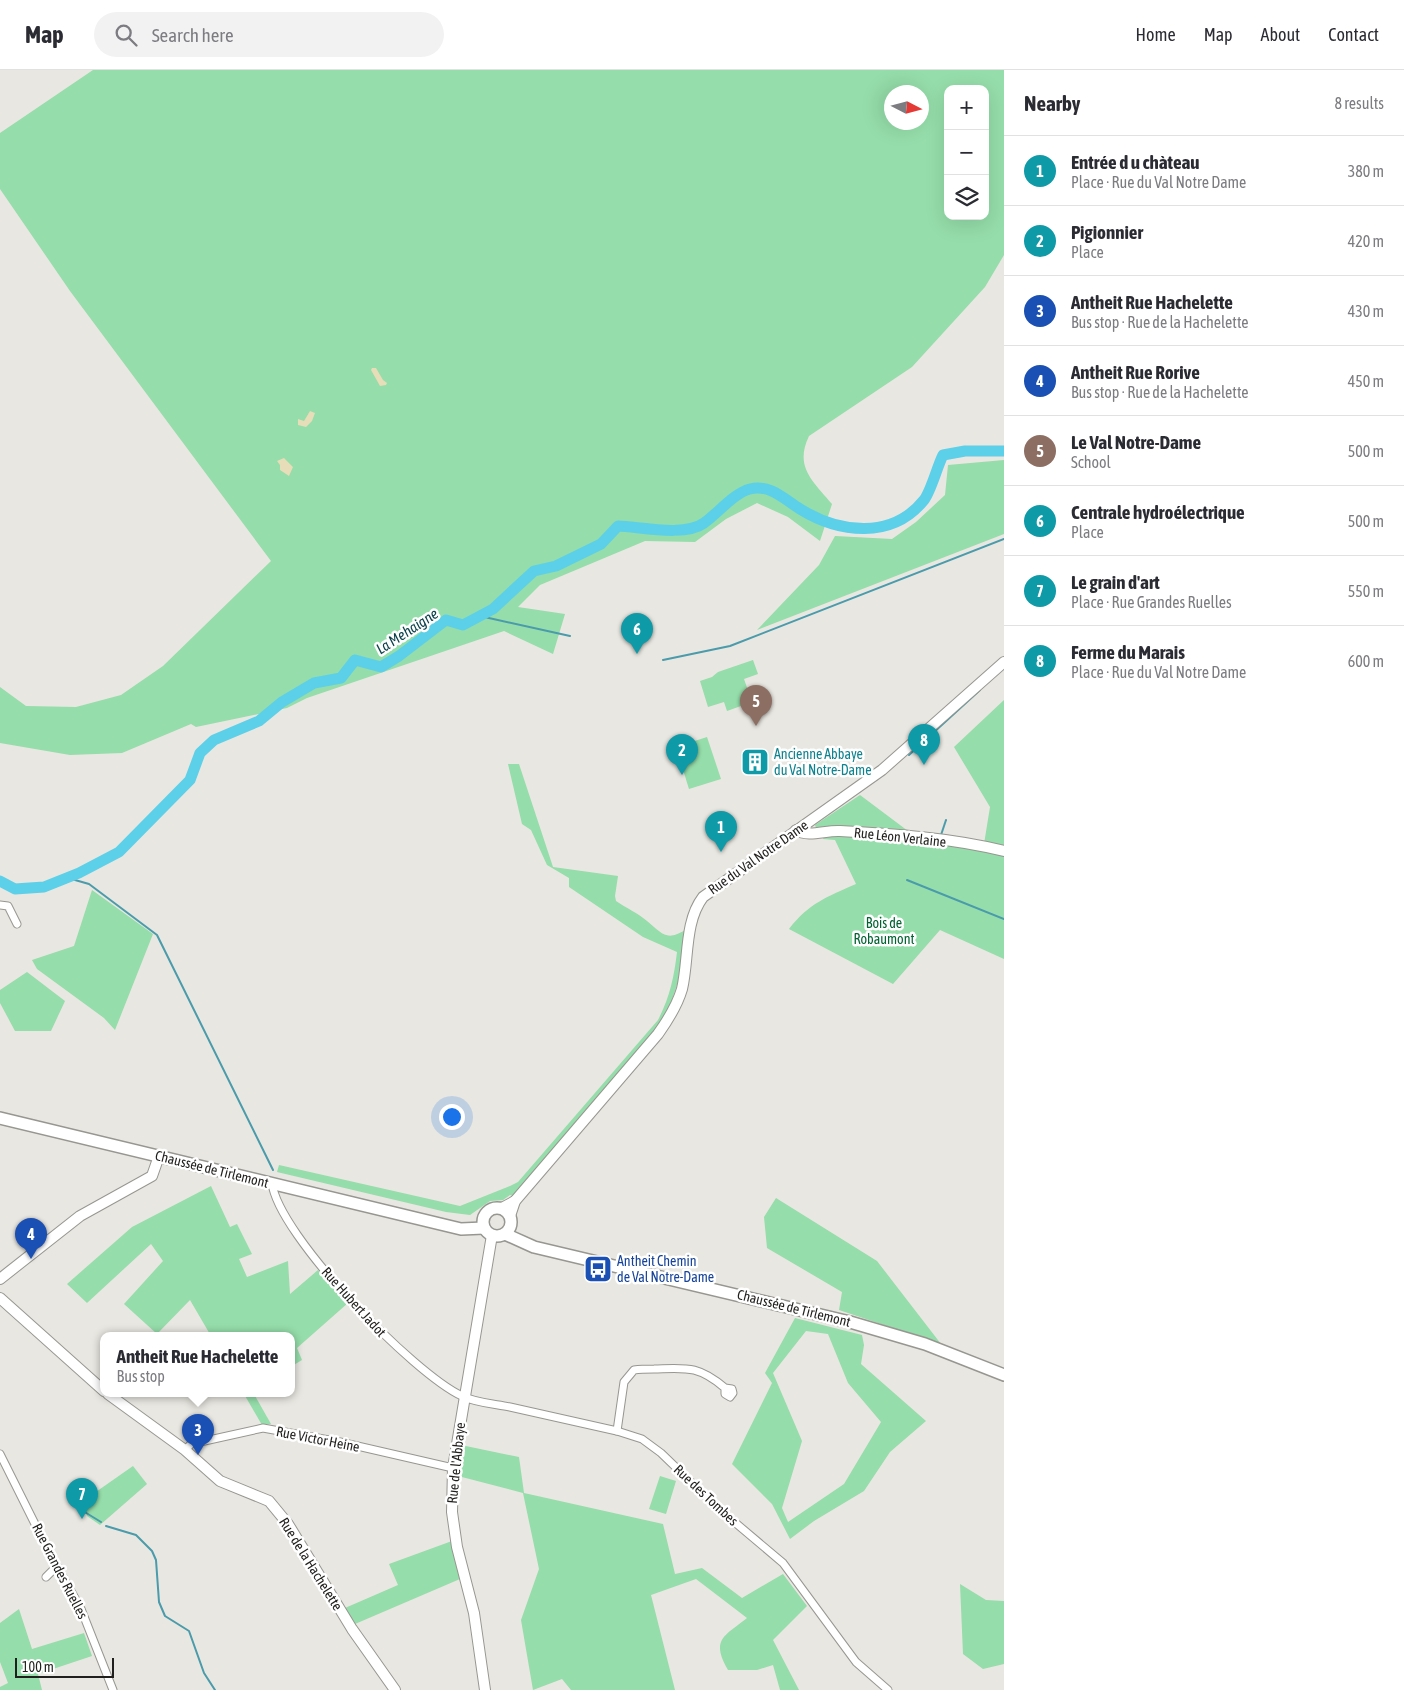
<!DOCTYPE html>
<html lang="en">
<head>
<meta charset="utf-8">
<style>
	:root { --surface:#fff; --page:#f2f2f3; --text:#2b2b33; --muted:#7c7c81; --line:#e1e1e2; --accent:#b45309 }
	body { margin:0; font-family:"Asap Condensed",sans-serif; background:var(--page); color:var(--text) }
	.controls { position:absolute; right:15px; top:15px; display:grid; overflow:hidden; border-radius:10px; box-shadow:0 5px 20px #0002 }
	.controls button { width:45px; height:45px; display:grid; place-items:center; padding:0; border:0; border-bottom:1px solid var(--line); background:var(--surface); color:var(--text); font:25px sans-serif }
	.compass { position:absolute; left:884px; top:15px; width:45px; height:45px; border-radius:50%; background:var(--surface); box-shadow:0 5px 20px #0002; rotate:96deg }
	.scale { position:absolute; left:15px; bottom:12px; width:99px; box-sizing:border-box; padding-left:5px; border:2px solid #201f1d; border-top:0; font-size:14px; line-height:18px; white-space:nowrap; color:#201f1d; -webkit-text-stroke:4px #fff; paint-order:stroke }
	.you { position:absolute; left:451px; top:1046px; width:18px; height:18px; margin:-12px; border:4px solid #fff; border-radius:50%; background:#1a73e8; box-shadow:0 0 0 8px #1a73e833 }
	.badge { display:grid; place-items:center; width:32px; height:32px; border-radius:50%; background:var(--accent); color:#fff; font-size:16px; font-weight:700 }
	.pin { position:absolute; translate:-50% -41px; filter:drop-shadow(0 1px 2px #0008) }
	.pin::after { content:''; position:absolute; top:26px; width:18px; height:15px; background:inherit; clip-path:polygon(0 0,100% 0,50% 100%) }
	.popup { position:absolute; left:100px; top:1262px; width:195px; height:65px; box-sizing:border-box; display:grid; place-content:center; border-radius:10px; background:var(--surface); filter:drop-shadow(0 1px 4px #0005); font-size:16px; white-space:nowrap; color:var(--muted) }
	.popup b { font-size:19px; color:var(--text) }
	.popup::after { content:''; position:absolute; left:50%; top:100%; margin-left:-10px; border:10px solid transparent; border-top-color:var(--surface) }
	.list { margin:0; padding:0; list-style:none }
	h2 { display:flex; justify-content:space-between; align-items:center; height:65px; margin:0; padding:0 20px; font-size:21px }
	h2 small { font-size:16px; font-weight:400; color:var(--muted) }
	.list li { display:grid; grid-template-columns:32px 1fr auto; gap:15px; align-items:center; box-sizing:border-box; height:70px; padding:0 20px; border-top:1px solid var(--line) }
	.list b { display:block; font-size:19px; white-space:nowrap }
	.list p { margin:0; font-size:16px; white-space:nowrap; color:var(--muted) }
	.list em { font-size:16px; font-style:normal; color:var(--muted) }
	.icon { flex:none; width:28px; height:28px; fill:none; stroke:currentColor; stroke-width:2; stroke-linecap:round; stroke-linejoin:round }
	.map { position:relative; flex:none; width:1004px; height:1620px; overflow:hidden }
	header { display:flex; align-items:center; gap:30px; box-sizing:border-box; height:70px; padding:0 25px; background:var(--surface); border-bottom:1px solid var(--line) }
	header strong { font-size:24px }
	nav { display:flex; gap:28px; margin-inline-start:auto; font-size:18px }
	.search { width:350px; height:45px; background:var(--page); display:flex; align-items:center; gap:12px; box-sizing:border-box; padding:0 18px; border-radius:28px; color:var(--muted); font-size:19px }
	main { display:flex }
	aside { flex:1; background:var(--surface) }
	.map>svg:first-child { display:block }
	.green { fill:#95ddaa; fill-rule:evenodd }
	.sand { fill:#e7ddb8 }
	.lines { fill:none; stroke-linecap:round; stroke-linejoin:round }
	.stream { stroke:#4a9bab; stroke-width:2 }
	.river { stroke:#5cd0e8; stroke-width:11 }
	.street-casing { stroke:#979690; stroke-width:9 }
	.secondary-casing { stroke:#979690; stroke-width:12 }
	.primary-casing { stroke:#979690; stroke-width:14 }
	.street { stroke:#fff; stroke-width:7 }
	.secondary { stroke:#fff; stroke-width:10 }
	.primary { stroke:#fff; stroke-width:11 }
	.labels { text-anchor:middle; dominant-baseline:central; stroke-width:5; stroke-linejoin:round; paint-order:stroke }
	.culture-label { font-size:14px; fill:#0d838f; stroke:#fff; text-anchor:start }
	.street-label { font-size:14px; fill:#201f1d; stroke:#fff }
	.park-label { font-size:14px; fill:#016232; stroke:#fff }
	.transit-label { font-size:14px; fill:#164399; stroke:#fff; text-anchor:start }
	.water-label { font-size:15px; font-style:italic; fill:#0b414c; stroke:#fff }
</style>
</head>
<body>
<header>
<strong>Map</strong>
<div class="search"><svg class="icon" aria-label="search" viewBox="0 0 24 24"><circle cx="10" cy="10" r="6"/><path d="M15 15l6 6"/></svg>Search here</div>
<nav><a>Home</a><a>Map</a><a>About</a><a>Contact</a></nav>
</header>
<main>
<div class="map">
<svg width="1004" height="1620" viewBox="0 0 1004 1620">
	<rect width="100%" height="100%" fill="#e9e7e1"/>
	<g class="green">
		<path d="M93,0H1004V185L985,217L912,297L809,366C794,397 813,411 832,434L820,471L788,447L757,433L726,449L695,472L645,471L540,515L518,537L565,544L553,584L504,561L307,628L287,638L196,657L191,654L122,683L70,685L0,673V617L26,636L76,637L121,625L163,596L271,491L70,221L0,119V63ZM948,19H985V146H948ZM892,22H922V52H892Z"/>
		<polygon points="1004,390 1004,464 757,560 819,495 835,466 892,469 916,452 945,425 948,395"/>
		<polygon points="753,590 758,604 744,609 752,632 727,641 724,632 708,637 700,611 712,607 718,602"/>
		<path d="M1004,630V889L940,860L893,914L789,859C809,833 827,827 856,814L835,770L823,769L826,759L816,758L815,755L860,725L912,764L984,774L990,737L954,677Z"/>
		<polygon points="707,667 721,709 689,719 676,677"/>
		<path d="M508,694H519L553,797L618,806L615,826L616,831C626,838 638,843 647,851C662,863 666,872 685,860L678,912L666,947L514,1126L510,1125L503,1130L490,1131L470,1145L446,1142L277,1102L279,1095L460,1136L510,1116L518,1112L658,950C670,927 674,907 677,882L643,867L569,817V808L547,795L531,760L522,754Z"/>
		<polygon points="92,820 153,864 115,960 104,948 37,899 32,890 74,876"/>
		<polygon points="27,902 65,931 51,961 15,961 0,933 0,920"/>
		<polygon points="211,1116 230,1157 237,1154 252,1184 239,1189 247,1207 288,1191 290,1224 318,1200 348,1233 297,1278 302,1290 292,1296 292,1266 211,1266 190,1230 157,1264 124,1234 163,1191 151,1174 87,1233 67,1214 132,1157"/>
		<polygon points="776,1128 877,1191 941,1274 839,1240 842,1222 767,1178 764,1147"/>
		<path d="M795,1248L862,1265L864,1275L861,1294L926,1351L890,1382L864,1421L814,1451L790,1469L772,1434L732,1394L772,1313L765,1303ZM806,1261L828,1264L848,1313L881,1352L844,1414L788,1452L782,1438L802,1371L773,1303Z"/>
		<polygon points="244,1324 254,1324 271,1354 262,1355"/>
		<path d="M461,1375L519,1387L524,1423L663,1454L675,1504L702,1498L742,1528L783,1504L807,1536L773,1570L799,1620H780L773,1595L757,1600H728C710,1569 725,1566 747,1548L696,1509L651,1525L675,1620H571L562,1609L533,1620L521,1550L539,1499L523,1423L458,1406Z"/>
		<polygon points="133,1396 147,1414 100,1455 87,1446 83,1431"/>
		<polygon points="660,1406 676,1411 666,1444 649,1439"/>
		<polygon points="452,1471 460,1509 355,1554 345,1538 398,1515 389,1494"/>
		<polygon points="960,1514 986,1530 1004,1531 1004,1594 983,1599 963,1584"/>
		<polygon points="19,1539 32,1579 84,1563 92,1586 38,1604 42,1620 0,1620 0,1617 8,1613 0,1592 0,1553"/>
	</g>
	<g class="sand">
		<polygon points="372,298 376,298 383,310 387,313 386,315 380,316 371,300"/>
		<polygon points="310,341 315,343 312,351 306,357 298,355 298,349 304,351"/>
		<polygon points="284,388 293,397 289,406 280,400 280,395 277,391"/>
	</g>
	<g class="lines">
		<g class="stream">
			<polyline points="480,546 570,566"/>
			<polyline points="663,590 730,576 1004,469"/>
			<polyline points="909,685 980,620"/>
			<polyline points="941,765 946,750"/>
			<polyline points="68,808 89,814 157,865 273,1100"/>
			<polyline points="907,810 1004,849"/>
			<polyline points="79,1426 83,1441 101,1452"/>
			<polyline points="106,1456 136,1465 152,1481 156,1490 159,1532 165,1546 189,1561 204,1603 215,1620"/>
		</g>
		<path class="river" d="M0,811L15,819L44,817L79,803L119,782L190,710L200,683L214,670L259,651L282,632L314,613L341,608L355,590L381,597L399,586L446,550L463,555L493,539L534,501L556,496L601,474L618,456C641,457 685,467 704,453C717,444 734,423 750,419C770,414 784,429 800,439C839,463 892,470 924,430C931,421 937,397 943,385L965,381H1004"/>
		<defs>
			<g id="street">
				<polyline points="0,835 8,836 17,854"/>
				<path d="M272,1113C278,1165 414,1304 462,1326C476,1333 495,1334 510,1337C546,1345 582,1353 617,1361L642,1369L661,1383L719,1439L783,1493L856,1592L888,1620"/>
				<path d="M617,1361L624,1312L634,1300C641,1299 647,1299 654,1299C686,1298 698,1295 725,1318V1324L730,1327L733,1323L732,1319L725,1318"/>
				<polyline points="185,1380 191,1374 263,1358 340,1372 453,1398"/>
				<polyline points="0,1384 48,1480 81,1539 113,1620"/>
				<polyline points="46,1507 57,1496"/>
			</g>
			<g id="secondary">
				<path d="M796,760C809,768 825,760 840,761C894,764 952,768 1004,781"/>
				<polyline points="502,1138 515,1131"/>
				<path d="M510,1146L515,1131L658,964C668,950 677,936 682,919C689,890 684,852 703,827L882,700L1004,592"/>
				<polyline points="0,1209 80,1146 152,1106 159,1086"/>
				<polyline points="0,1228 104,1321"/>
				<polyline points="108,1324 185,1380 220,1411 269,1431 288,1454 352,1559 395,1620"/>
				<polyline points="485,1620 474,1543 457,1477 452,1442 453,1398 492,1165"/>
			</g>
			<g id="primary">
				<polyline points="0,1048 461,1159 484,1158"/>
				<circle cx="497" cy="1152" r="14"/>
				<polyline points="505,1164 534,1177 850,1252 925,1274 1004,1305"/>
			</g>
		</defs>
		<use href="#street" class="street-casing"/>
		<use href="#secondary" class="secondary-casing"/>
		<use href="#primary" class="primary-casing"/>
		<use href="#street" class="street"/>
		<use href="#secondary" class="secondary"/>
		<use href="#primary" class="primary"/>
	</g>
	<defs>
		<symbol id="building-square" viewBox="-11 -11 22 22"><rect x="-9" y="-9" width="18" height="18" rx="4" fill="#0f9aa8" stroke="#fff"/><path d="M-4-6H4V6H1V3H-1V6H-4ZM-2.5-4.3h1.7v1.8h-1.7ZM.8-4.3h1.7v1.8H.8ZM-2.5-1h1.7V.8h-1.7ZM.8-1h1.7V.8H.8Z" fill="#fff"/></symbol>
		<symbol id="bus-square" viewBox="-11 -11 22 22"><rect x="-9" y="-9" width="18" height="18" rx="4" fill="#1a4fb4" stroke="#fff"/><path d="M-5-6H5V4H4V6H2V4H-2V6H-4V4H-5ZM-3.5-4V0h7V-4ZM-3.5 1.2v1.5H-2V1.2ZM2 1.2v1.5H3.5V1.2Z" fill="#fff"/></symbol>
	</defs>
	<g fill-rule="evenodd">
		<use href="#building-square" x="739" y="676" width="32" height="32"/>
		<use href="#bus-square" x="582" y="1183" width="32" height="32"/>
	</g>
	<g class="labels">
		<g class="culture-label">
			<text x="774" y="684">Ancienne Abbaye<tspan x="774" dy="16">du Val Notre-Dame</tspan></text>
		</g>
		<g class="street-label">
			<text transform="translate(900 767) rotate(6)">Rue Léon Verlaine</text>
			<text transform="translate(758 787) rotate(-35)">Rue du Val Notre Dame</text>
			<text transform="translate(212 1099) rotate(14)">Chaussée de Tirlemont</text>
			<text transform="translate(354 1232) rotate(48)">Rue Hubert Jadot</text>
			<text transform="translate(794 1238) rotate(14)">Chaussée de Tirlemont</text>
			<text transform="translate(318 1369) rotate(11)">Rue Victor Heine</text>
			<text transform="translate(456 1393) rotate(-84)">Rue de l'Abbaye</text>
			<text transform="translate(706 1425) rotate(43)">Rue des Tombes</text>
			<text transform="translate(311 1494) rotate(58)">Rue de la Hachelette</text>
			<text transform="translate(60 1501) rotate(63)">Rue Grandes Ruelles</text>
		</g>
		<g class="park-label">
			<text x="884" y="853">Bois de<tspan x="884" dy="16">Robaumont</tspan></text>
		</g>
		<g class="transit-label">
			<text x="617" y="1191">Antheit Chemin<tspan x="617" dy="16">de Val Notre-Dame</tspan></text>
		</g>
		<g class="water-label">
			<text transform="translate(407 561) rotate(-33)">La Mehaigne</text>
		</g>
	</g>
</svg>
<div class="controls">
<button>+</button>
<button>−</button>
<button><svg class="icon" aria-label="layers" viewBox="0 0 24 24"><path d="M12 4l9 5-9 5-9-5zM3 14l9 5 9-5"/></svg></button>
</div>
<svg class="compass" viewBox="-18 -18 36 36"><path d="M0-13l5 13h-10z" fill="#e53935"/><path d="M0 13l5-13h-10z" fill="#7c7c81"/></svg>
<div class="scale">100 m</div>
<div class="you"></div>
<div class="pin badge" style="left:721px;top:782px;background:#0f9aa8">1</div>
<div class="pin badge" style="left:682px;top:705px;background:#0f9aa8">2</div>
<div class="pin badge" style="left:198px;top:1385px;background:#1a4fb4">3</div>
<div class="popup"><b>Antheit Rue Hachelette</b>Bus stop</div>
<div class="pin badge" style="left:31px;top:1189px;background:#1a4fb4">4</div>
<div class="pin badge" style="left:756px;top:656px;background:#8d6e63">5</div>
<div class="pin badge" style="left:637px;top:584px;background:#0f9aa8">6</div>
<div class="pin badge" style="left:82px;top:1449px;background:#0f9aa8">7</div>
<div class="pin badge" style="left:924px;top:695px;background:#0f9aa8">8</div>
</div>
<aside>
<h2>Nearby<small>8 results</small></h2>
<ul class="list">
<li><span class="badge" style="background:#0f9aa8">1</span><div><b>Entrée d u chàteau</b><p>Place · Rue du Val Notre Dame</p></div><em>380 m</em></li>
<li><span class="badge" style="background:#0f9aa8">2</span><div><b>Pigionnier</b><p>Place</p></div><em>420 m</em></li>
<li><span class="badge" style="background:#1a4fb4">3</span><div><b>Antheit Rue Hachelette</b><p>Bus stop · Rue de la Hachelette</p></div><em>430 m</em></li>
<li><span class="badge" style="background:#1a4fb4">4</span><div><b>Antheit Rue Rorive</b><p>Bus stop · Rue de la Hachelette</p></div><em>450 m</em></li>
<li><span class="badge" style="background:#8d6e63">5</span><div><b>Le Val Notre-Dame</b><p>School</p></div><em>500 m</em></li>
<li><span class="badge" style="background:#0f9aa8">6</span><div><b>Centrale hydroélectrique</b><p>Place</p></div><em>500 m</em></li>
<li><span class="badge" style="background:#0f9aa8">7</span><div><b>Le grain d'art</b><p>Place · Rue Grandes Ruelles</p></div><em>550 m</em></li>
<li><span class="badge" style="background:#0f9aa8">8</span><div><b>Ferme du Marais</b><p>Place · Rue du Val Notre Dame</p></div><em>600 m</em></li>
</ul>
</aside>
</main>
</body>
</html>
